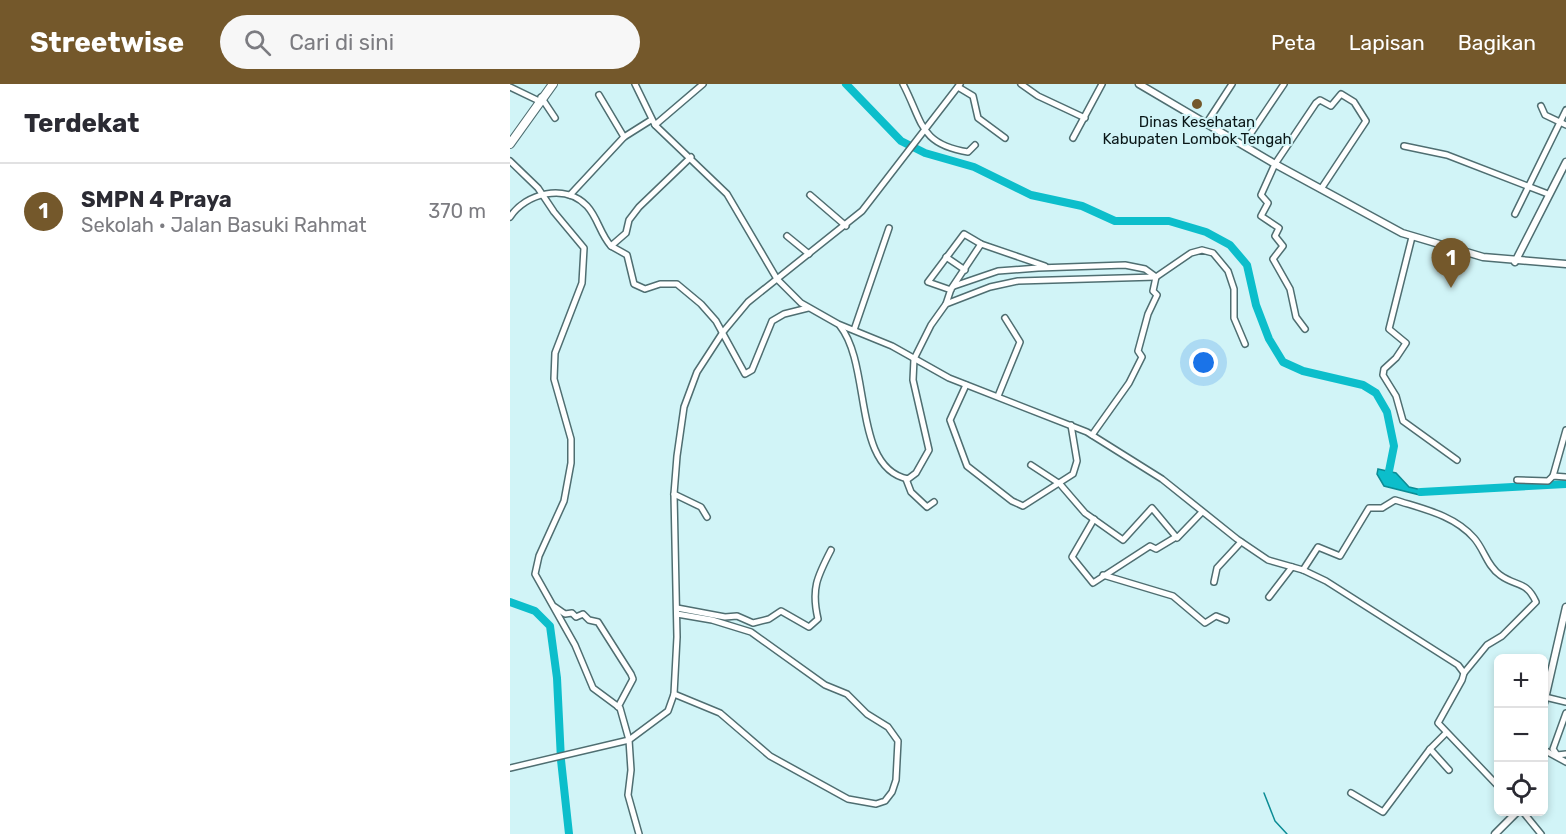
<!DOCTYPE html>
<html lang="id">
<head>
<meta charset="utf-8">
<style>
	:root { --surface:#fff; --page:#f7f7f7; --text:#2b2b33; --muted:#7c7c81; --line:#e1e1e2; --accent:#74582b }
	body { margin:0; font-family:Rubik,sans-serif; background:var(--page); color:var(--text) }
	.controls { position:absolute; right:18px; bottom:18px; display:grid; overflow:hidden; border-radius:9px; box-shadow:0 3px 9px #0003 }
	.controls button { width:54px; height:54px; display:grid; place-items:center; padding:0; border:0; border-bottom:2px solid var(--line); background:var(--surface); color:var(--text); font:30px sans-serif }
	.you { position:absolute; left:694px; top:279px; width:21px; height:21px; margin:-15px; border:4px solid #fff; border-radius:50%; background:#1a73e8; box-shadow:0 0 0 9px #1a73e833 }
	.badge { display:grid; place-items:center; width:39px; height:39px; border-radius:50%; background:var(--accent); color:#fff; font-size:20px; font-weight:700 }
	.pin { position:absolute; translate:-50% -50px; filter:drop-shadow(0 2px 3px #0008) }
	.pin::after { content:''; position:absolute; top:32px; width:21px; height:18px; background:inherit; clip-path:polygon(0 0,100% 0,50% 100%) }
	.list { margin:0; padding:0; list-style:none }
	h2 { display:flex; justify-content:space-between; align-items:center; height:78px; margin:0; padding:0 24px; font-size:26px }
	h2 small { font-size:20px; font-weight:400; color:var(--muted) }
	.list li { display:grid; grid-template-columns:39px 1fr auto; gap:18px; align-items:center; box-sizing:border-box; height:96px; padding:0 24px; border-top:2px solid var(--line) }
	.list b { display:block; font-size:22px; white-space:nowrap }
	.list p { margin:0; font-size:20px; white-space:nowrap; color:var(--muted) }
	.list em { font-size:20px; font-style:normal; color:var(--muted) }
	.icon { flex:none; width:33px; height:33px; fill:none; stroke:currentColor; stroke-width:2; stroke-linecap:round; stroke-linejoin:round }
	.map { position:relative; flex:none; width:1056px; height:750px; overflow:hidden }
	header { display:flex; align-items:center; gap:36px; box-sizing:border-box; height:84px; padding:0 30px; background:var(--accent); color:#fff }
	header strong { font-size:28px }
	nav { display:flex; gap:33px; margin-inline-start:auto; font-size:21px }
	.search { width:420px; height:54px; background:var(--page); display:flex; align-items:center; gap:15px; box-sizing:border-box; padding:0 21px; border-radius:33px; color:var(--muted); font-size:22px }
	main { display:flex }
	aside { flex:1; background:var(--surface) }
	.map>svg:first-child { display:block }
	.water { fill:#0cbecb; stroke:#0b8c95; stroke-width:1.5 }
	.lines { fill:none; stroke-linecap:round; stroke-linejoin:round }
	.stream { stroke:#0b8c95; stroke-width:1.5 }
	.river { stroke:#0cbecb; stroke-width:8 }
	.minor-casing { stroke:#4f6e71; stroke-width:8 }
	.major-casing { stroke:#4f6e71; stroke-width:9 }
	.highway-casing { stroke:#4f6e71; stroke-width:10 }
	.minor { stroke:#fff; stroke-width:5 }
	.major { stroke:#fff; stroke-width:6 }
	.highway { stroke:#fff; stroke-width:8 }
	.poi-dot { fill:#74582b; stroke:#d1f4f7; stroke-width:2 }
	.labels { text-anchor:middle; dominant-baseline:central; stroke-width:4.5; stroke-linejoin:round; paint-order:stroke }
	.poi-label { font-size:15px; fill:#0a1718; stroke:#d1f4f7 }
</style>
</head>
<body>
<header>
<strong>Streetwise</strong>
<div class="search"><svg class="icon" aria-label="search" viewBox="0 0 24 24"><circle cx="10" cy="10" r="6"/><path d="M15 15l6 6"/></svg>Cari di sini</div>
<nav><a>Peta</a><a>Lapisan</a><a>Bagikan</a></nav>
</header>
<main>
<aside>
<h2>Terdekat<small></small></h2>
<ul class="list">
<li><span class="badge">1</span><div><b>SMPN 4 Praya</b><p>Sekolah · Jalan Basuki Rahmat</p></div><em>370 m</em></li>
</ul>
</aside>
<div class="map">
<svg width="1056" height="750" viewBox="0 0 1056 750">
	<rect width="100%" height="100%" fill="#d1f4f7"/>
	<polygon class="water" points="868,385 886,389 899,403 912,406 910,411 874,402 867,390"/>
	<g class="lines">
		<polyline class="stream" points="754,709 765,737 777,750"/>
		<g class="river">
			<polyline points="336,0 391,57 415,69 464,83 521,111 572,122 605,137 659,137 696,148 720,161 737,181 746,221 759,255 773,278 793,287 853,301 866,309 877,328 884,362 879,387"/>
			<polyline points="911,408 1056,400"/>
			<polyline points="0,518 25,527 40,542 47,594 51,676 59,750"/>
		</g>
		<defs>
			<g id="minor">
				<polyline points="125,0 145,41 217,110 267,195 291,219 328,240 382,262 439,294 577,348 652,395 727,455 758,476 793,486 816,497 948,581 954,589 952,596 928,639 988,702"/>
				<path d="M393,0C413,38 409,60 458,68L465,61"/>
				<polyline points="511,0 528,12 575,34"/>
				<polyline points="0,3 27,16"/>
				<polyline points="448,3 463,12 468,34 495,54"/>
				<polyline points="89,11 114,53"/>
				<polyline points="31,13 45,34"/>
				<polyline points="1031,22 1035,31 1056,41"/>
				<polyline points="696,40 722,0"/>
				<polyline points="145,41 193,0"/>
				<polyline points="563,54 592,0"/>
				<polyline points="733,61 774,0"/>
				<polyline points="894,62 937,71 1038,110"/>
				<polyline points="181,73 129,123 119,136 116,149 101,162 117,171 124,200 135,205 150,200 167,200 191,220 206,237 235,290 242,286 262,237 274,230 298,224"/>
				<polyline points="0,77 28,104 44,128 74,164 72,199 45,269 44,295 61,355 61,379 54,417 29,472 25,490 65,561 83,604 110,624 119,656 0,684"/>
				<polyline points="60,111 114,53 141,36"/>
				<polyline points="300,111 336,142"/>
				<polyline points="1005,130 1056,26"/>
				<path d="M0,133C16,109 55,99 77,122C88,134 90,150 101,162"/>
				<polyline points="277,152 299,170"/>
				<polyline points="902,153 879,245 896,259 886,274 874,285 873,291 886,312 893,337 947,376"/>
				<polyline points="471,160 535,182"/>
				<polyline points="436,173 455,186"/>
				<polyline points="444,202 488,187 528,184 615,181 635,185 646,193 643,207 647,211 638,230 628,267 632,273 619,299 582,351"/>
				<polyline points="436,220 441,205 471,160 454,150 418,198 441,206"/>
				<path d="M330,242C362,282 342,384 398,395L406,389L419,366L403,296L404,275L421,241L436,220L480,203L508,197L646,193L681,169L692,166L703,169L718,187L724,205V234L735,260"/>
				<polyline points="795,245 786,233 780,205 763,175 773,162 765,152 769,144 751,132 758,119 751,111 765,80 806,19 810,16 821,22 831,10 844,18 856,37 811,105"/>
				<polyline points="344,246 379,144"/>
				<polyline points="456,301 440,336 457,382 502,417 513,422 563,390 567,377 561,341"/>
				<polyline points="488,312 510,258 495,234"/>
				<polyline points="521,381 550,400 575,429 613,456 642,424 667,454 692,428"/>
				<polyline points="1043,392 1056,346"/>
				<polyline points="396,395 401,408 417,423 424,418"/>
				<polyline points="1007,396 1038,397 1043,392 1056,393"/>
				<polyline points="164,410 191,423 197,433"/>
				<polyline points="584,435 562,473 583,499 640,462 646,465 666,453"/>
				<path d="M793,486L808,463L830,472L859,424H872L885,416C913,425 944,431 964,454C974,465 977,482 990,491C1006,503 1016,496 1026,518L992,552L977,561L954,589"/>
				<polyline points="593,491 663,512 695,539 706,532 716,536"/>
				<polyline points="704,498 707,484 731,458"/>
				<polyline points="759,513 782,483"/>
				<polyline points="45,523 55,530 62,529 66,533 73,530 79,536 88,538 121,590 123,595 108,623"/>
				<path d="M167,524L215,533L227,532L243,539L259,535L271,527L299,543L308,535C301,505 307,493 321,466"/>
				<polyline points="164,610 210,629 260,672 338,715 366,720 375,717 382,708 386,696 388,657 378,643 357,630 337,610 315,601 241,548 202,536 167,530"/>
				<polyline points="1035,613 1056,618"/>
				<polyline points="1056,629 1043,665 1047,671 1056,670"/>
				<polyline points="936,649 920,665 939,686"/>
				<polyline points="1034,666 1056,678"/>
				<polyline points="841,709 873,728 920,665"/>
				<polyline points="1013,728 1031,750"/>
				<polyline points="129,750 118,711 121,686 119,656 158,627 164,610 167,553 164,410 167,372 174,323 187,288 213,248 238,218 352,127 450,0"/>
			</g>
			<g id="major">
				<polyline points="629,0 765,80 892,149 973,173 1056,180"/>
				<polyline points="1005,178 1056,78"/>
				<polyline points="1034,619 1056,523"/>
				<polyline points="985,750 1007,728"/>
			</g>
			<polyline id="highway" points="0,60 43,0"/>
		</defs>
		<use href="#minor" class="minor-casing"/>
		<use href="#major" class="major-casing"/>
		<use href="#highway" class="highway-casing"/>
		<use href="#minor" class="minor"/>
		<use href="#major" class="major"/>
		<use href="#highway" class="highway"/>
	</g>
	<circle class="poi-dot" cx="687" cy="20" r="6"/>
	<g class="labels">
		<g class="poi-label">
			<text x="687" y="38">Dinas Kesehatan<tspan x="687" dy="17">Kabupaten Lombok Tengah</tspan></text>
		</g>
	</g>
</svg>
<div class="controls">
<button>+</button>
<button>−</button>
<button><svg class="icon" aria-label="locate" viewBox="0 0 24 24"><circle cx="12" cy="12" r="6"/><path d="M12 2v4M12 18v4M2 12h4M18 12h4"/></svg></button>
</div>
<div class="you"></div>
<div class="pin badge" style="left:941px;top:204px">1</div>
</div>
</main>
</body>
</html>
